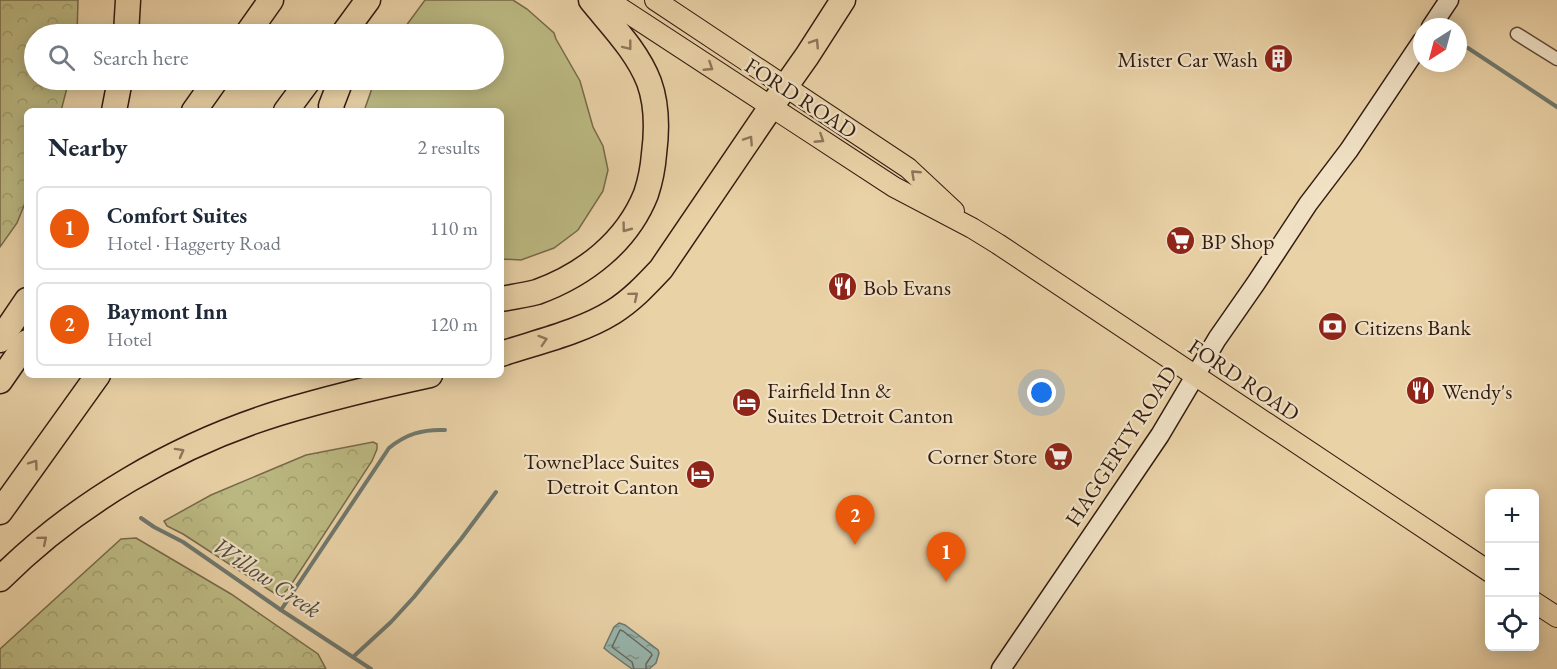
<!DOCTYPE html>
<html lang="en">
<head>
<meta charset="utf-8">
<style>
	:root { --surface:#fff; --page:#f6f6f7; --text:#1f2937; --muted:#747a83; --line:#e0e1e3; --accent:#ea580c }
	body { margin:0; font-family:"EB Garamond",serif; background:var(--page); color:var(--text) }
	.controls { position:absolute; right:18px; bottom:18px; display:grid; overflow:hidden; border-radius:9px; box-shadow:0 3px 15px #0003 }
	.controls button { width:54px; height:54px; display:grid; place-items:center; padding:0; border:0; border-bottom:2px solid var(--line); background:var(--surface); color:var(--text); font:30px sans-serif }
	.compass { position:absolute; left:1413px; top:18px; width:54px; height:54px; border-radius:50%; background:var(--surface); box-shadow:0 3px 15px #0003; rotate:216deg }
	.you { position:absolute; left:1042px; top:393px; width:21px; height:21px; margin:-15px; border:4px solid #fff; border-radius:50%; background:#1a73e8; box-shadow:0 0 0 9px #1a73e833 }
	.badge { display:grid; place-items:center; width:39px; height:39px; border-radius:50%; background:var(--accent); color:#fff; font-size:20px; font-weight:700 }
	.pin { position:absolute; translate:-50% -50px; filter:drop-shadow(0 2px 3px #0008) }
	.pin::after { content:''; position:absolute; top:32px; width:21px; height:18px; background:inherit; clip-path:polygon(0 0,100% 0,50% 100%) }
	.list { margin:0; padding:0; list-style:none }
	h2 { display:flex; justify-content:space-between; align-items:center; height:78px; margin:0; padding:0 24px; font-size:26px }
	h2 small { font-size:20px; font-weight:400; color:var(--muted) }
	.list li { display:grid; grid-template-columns:39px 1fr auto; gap:18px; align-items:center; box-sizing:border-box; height:84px; margin:0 12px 12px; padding:0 12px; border:2px solid var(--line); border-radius:9px }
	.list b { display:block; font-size:22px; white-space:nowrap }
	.list p { margin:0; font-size:20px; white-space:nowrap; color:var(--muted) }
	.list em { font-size:20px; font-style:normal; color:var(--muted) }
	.icon { flex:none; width:33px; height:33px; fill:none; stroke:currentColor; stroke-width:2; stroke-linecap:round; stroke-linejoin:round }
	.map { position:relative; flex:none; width:1557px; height:669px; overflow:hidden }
	.search { position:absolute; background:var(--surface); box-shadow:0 3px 15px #0003; left:24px; top:24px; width:480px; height:66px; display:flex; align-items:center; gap:15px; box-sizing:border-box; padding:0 21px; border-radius:33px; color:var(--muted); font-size:22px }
	.panel { position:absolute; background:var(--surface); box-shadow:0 3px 15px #0003; left:24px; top:108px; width:480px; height:270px; border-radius:9px }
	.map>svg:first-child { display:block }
	.green { fill:#bcba83; stroke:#776a4a; stroke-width:1.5 }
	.forest { fill:url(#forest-crowns); stroke:#776a4a; stroke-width:1.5 }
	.water { fill:url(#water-ripples); stroke:#6f786e; stroke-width:1.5 }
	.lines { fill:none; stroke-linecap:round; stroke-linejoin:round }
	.shore { stroke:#65685e; stroke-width:1.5 }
	.stream { stroke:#6f786e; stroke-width:4 }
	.minor-casing { stroke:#604936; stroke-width:15 }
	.secondary-casing { stroke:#321b10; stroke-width:21 }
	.primary-casing { stroke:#321b10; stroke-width:22 }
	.motorway-casing { stroke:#321b10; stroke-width:27 }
	.minor { stroke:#f1e2c6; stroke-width:12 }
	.secondary { stroke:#f1e2c6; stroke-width:18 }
	.primary { stroke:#ead2a7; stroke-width:20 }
	.motorway { stroke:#ead2a7; stroke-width:24 }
	.oneway { stroke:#8e765c }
	.labels { text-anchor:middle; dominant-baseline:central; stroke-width:4.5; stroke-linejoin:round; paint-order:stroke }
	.poi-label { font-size:22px; fill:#321b10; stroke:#f1e2c6; text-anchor:start }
	.street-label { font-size:22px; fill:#321b10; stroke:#f1e2c6 }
	.water-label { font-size:24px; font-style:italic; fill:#514a3f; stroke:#f1e2c6 }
</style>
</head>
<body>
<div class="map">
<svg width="1557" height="669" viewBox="0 0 1557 669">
	<defs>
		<pattern id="forest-crowns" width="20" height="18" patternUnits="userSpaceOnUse" patternTransform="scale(1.5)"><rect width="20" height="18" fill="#bcba83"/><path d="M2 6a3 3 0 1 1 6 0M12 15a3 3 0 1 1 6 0" fill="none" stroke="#a29f70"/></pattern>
		<pattern id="water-ripples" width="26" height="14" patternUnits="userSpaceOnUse" patternTransform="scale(1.5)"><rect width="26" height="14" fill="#98b6ad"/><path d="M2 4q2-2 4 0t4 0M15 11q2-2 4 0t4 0" fill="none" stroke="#7d938b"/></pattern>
	</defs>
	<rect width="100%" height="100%" fill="#ead2a7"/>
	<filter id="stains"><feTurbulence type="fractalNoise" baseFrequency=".00333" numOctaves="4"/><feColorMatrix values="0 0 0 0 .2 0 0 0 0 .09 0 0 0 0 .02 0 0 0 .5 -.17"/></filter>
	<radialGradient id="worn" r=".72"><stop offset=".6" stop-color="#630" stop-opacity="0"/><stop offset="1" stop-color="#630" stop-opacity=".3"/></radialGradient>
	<polygon class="green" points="425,0 513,0 527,9 554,33 556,39 580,81 593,127 603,146 608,170 603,191 578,230 554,248 521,260 501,259 501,111 364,111 375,80 494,80 494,34 400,34"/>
	<g class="forest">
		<polygon points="0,0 78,0 77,34 34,34 34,80 69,80 61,111 27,111 27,198 17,223 0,247"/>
		<polygon points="373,442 377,444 377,449 372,461 289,588 283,594 274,593 183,534 167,526 164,521 211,495 306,455"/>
		<polygon points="136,538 231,594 318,654 326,669 0,669 0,649 121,539"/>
	</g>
	<polygon class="water" points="619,623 625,625 658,650 659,653 656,663 649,669 632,669 610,653 604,648 614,627"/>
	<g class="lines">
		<polyline class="shore" points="634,669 632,662 612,647 620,630 623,631 651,653 652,655 646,664 646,669"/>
		<g class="stream">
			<polyline points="1468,48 1557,107"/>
			<polyline points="141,518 154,527 183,542 281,610 371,669"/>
			<path d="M281,610L389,448C406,434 423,429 445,430"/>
			<polyline points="353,657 391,622 414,597 461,539 496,492"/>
		</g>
		<defs>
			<polyline id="minor" points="1517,34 1557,59"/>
			<g id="secondary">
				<polyline points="1431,27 1449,0"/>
				<polyline points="1001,669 1160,435 1217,339 1256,283 1308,204 1349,150 1422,41"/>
			</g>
			<g id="primary">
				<polyline points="608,0 894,187 972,228 998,244 1490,572"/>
				<polyline points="655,0 908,168 954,211"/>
				<polyline points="1534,602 1557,617"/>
			</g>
			<g id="motorway">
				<polyline points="126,34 128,0"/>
				<polyline points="247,34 271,0"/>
				<polyline points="343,34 368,0"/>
				<polyline points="114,111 120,80"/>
				<polyline points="194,111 216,80"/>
				<polyline points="286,111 309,80"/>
				<polyline points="332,111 331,106 341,80"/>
				<path d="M501,299C513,297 525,295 537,292C584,275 627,242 646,194C650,182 653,167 654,154C657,131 657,104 649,82C637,51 612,26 591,0"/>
				<polyline points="0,340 27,300"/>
				<path d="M501,354C537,342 581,332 613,312C632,300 646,285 661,269L771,107L807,56L843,0"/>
				<polyline points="0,381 27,342"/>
				<polyline points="0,512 98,375"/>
				<path d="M0,579C76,503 176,445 279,413C329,398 379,386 430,375"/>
			</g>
		</defs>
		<use href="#minor" class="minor-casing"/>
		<use href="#secondary" class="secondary-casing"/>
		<use href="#primary" class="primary-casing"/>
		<use href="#motorway" class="motorway-casing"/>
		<use href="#minor" class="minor"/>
		<use href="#secondary" class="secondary"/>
		<use href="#primary" class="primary"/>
		<use href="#motorway" class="motorway"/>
	</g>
	<defs><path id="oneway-chevron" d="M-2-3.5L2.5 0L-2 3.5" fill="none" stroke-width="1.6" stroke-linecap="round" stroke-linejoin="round" transform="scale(1.5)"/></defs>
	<g class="oneway">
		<use href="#oneway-chevron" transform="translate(815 43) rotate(-57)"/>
		<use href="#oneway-chevron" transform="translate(628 46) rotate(52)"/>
		<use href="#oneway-chevron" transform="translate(709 67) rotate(33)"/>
		<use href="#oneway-chevron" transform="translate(820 139) rotate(33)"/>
		<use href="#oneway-chevron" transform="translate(749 140) rotate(-56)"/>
		<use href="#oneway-chevron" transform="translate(915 174) rotate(-137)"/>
		<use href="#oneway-chevron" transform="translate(626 228) rotate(127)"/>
		<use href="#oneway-chevron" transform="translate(634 296) rotate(-40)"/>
		<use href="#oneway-chevron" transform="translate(543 340) rotate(-18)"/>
		<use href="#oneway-chevron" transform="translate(180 452) rotate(-29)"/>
		<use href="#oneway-chevron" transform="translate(34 464) rotate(-54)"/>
		<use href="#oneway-chevron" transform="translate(43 540) rotate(-40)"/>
	</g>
	<defs>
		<symbol id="building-disc" viewBox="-11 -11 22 22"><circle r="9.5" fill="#8f2418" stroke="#f1e2c6"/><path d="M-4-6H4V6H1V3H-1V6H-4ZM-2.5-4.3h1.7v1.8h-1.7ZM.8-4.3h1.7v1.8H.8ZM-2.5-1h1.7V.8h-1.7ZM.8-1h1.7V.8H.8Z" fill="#fff"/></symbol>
		<symbol id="supermarket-disc" viewBox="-11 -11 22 22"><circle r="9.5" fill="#8f2418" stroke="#f1e2c6"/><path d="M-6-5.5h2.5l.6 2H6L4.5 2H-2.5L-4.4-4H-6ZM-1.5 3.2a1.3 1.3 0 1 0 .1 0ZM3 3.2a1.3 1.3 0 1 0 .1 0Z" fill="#fff"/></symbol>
		<symbol id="restaurant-disc" viewBox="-11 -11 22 22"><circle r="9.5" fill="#8f2418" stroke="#f1e2c6"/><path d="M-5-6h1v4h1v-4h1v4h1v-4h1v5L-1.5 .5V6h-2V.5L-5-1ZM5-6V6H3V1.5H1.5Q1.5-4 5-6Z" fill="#fff"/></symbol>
		<symbol id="bank-disc" viewBox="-11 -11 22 22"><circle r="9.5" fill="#8f2418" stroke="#f1e2c6"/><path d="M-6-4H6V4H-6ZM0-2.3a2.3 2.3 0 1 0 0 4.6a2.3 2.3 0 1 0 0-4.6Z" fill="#fff"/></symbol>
		<symbol id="hotel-disc" viewBox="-11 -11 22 22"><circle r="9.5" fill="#8f2418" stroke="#f1e2c6"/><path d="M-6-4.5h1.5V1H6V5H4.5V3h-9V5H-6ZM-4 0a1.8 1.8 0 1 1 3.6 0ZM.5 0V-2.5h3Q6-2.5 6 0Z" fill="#fff"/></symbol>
	</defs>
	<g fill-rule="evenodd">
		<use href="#building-disc" x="1262" y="42" width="33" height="33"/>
		<use href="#supermarket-disc" x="1164" y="224" width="33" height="33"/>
		<use href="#restaurant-disc" x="826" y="270" width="33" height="33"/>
		<use href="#bank-disc" x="1316" y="310" width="33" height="33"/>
		<use href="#restaurant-disc" x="1404" y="374" width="33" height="33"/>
		<use href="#hotel-disc" x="730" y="386" width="33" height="33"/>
		<use href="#supermarket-disc" x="1042" y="440" width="33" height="33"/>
		<use href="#hotel-disc" x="684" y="458" width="33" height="33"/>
	</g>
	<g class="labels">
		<g class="poi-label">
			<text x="1258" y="59" text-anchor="end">Mister Car Wash</text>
			<text x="1201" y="241">BP Shop</text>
			<text x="863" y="287">Bob Evans</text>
			<text x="1354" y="327">Citizens Bank</text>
			<text x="767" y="390">Fairfield Inn &amp;<tspan x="767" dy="25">Suites Detroit Canton</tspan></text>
			<text x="1442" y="391">Wendy's</text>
			<text x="1037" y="456" text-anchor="end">Corner Store</text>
			<text x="679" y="461" text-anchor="end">TownePlace Suites<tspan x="679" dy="25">Detroit Canton</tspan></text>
		</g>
		<g class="street-label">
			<text transform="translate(801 98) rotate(33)">FORD ROAD</text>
			<text transform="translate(1244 380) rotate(34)">FORD ROAD</text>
			<text transform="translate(1121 446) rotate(-57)">HAGGERTY ROAD</text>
		</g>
		<g class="water-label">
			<text transform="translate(267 577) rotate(34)">Willow Creek</text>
		</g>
	</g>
	<rect width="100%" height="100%" filter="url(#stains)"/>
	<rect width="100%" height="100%" fill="url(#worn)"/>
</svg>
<div class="controls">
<button>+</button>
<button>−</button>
<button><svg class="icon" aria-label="locate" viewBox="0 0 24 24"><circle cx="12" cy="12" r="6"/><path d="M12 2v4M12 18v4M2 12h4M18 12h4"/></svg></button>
</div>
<svg class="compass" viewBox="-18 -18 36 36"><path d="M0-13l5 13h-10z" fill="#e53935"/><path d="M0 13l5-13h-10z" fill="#747a83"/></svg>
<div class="you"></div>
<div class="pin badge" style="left:946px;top:582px">1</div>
<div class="pin badge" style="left:855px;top:545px">2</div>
<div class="search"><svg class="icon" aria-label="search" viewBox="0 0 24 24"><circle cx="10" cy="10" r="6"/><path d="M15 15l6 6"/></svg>Search here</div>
<section class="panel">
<h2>Nearby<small>2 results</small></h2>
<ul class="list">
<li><span class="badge">1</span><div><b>Comfort Suites</b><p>Hotel · Haggerty Road</p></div><em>110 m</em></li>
<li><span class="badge">2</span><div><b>Baymont Inn</b><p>Hotel</p></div><em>120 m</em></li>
</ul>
</section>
</div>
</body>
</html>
